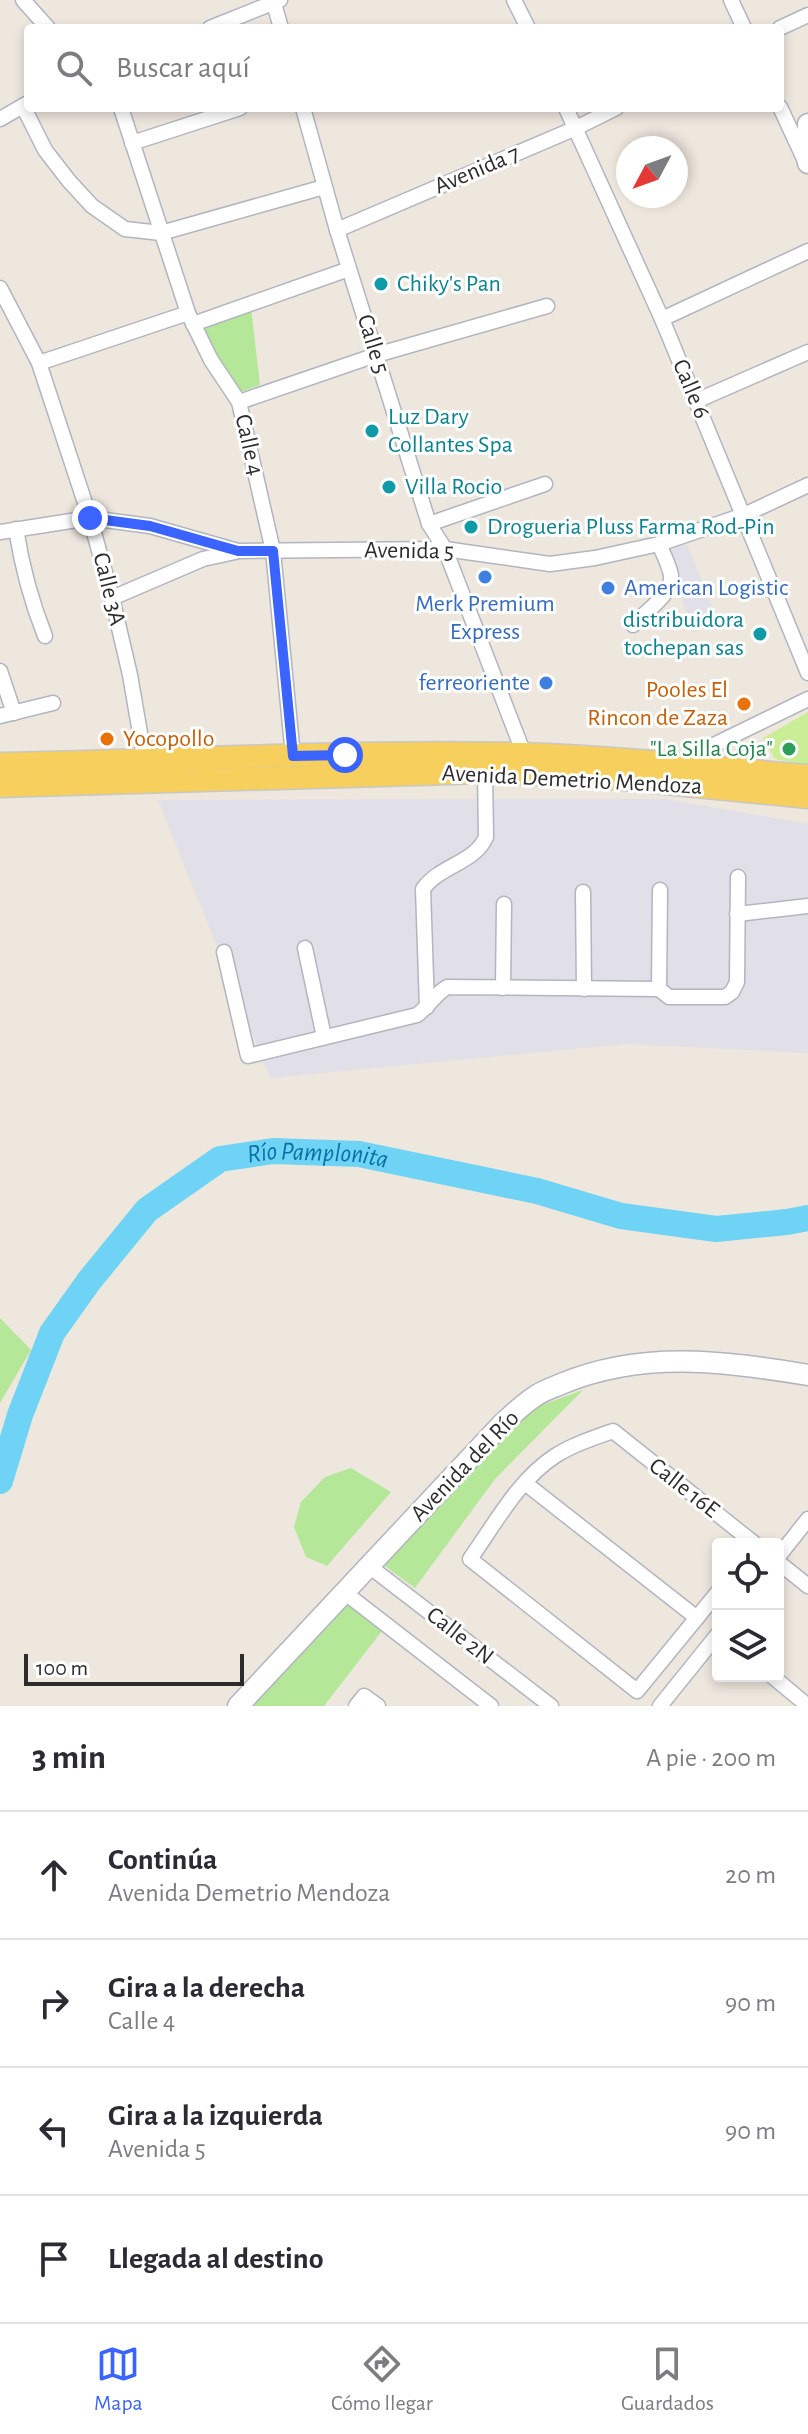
<!DOCTYPE html>
<html lang="es">
<head>
<meta charset="utf-8">
<style>
	:root { --surface:#fff; --page:#f2f2f3; --text:#2b2b33; --muted:#7c7c81; --line:#e1e1e2; --accent:#3b63ff }
	body { margin:0; font-family:"Alegreya Sans",sans-serif; background:var(--page); color:var(--text) }
	.controls { position:absolute; right:24px; bottom:24px; display:grid; overflow:hidden; border-radius:8px; box-shadow:0 4px 12px #0003 }
	.controls button { width:72px; height:72px; display:grid; place-items:center; padding:0; border:0; border-bottom:2px solid var(--line); background:var(--surface); color:var(--text); font:40px sans-serif }
	.compass { position:absolute; left:616px; top:136px; width:72px; height:72px; border-radius:50%; background:var(--surface); box-shadow:0 4px 12px #0003; rotate:229deg }
	.scale { position:absolute; left:24px; bottom:20px; width:220px; box-sizing:border-box; padding-left:8px; border:4px solid #2c2c2c; border-top:0; font-size:22px; line-height:28px; white-space:nowrap; color:#2c2c2c; -webkit-text-stroke:6px #fff; paint-order:stroke }
	.stop { position:absolute; width:24px; height:24px; margin:-18px; border:6px solid #3b63ff; border-radius:50%; background:#fff }
	.stop.end { background:#3b63ff; border-color:#fff; box-shadow:0 2px 8px #0008 }
	.list { margin:0; padding:0; list-style:none }
	h2 { display:flex; justify-content:space-between; align-items:center; height:104px; margin:0; padding:0 32px; font-size:34px }
	h2 small { font-size:26px; font-weight:400; color:var(--muted) }
	.list li { display:grid; grid-template-columns:52px 1fr auto; gap:24px; align-items:center; box-sizing:border-box; height:128px; padding:0 32px; border-top:2px solid var(--line) }
	.list b { display:block; font-size:30px; white-space:nowrap }
	.list p { margin:0; font-size:26px; white-space:nowrap; color:var(--muted) }
	.list em { font-size:26px; font-style:normal; color:var(--muted) }
	.icon { flex:none; width:44px; height:44px; fill:none; stroke:currentColor; stroke-width:2; stroke-linecap:round; stroke-linejoin:round }
	.map { position:relative; flex:none; width:808px; height:1706px; overflow:hidden }
	.search { position:absolute; background:var(--surface); box-shadow:0 4px 12px #0003; left:24px; right:24px; top:24px; height:88px; display:flex; align-items:center; gap:20px; box-sizing:border-box; padding:0 28px; border-radius:8px; color:var(--muted); font-size:30px }
	.sheet { height:616px; background:var(--surface) }
	nav { display:flex; justify-content:space-around; align-items:center; box-sizing:border-box; height:112px; border-top:2px solid var(--line); background:var(--surface); font-size:22px; color:var(--muted) }
	nav a { display:grid; justify-items:center; gap:4px }
	nav .on { color:var(--accent) }
	.map>svg:first-child { display:block }
	.industrial { fill:#e1dfe7 }
	.green { fill:#b5e799 }
	.pitch { fill:#caee95 }
	.lines { fill:none; stroke-linecap:round; stroke-linejoin:round }
	.river { stroke:#6ed3f4; stroke-width:26 }
	.street-casing { stroke:#b2b5c0; stroke-width:17 }
	.secondary-casing { stroke:#b2b5c0; stroke-width:23 }
	.primary-casing { stroke:#c8c8c8; stroke-width:25 }
	.street { stroke:#fff; stroke-width:14 }
	.secondary { stroke:#fff; stroke-width:20 }
	.primary { stroke:#f6cf5c; stroke-width:22 }
	.route { stroke:#3b63ff; stroke-width:10 }
	.culture-dot { fill:#0f9aa8; stroke:#fff; stroke-width:3 }
	.shop-dot { fill:#3f7fe0; stroke:#fff; stroke-width:3 }
	.food-dot { fill:#e8710a; stroke:#fff; stroke-width:3 }
	.leisure-dot { fill:#2e9e5b; stroke:#fff; stroke-width:3 }
	.labels { text-anchor:middle; dominant-baseline:central; stroke-width:6; stroke-linejoin:round; paint-order:stroke }
	.street-label { font-size:24px; fill:#2c2c2c; stroke:#fff }
	.culture-label { font-size:24px; fill:#0d838f; stroke:#fff; text-anchor:start }
	.shop-label { font-size:24px; fill:#366cbe; stroke:#fff; text-anchor:start }
	.food-label { font-size:24px; fill:#c56008; stroke:#fff; text-anchor:end }
	.leisure-label { font-size:24px; fill:#27864d; stroke:#fff; text-anchor:end }
	.water-label { font-size:26px; font-style:italic; fill:#0872a5; stroke:#fff }
</style>
</head>
<body>
<div class="map">
<svg width="808" height="1706" viewBox="0 0 808 1706">
	<rect width="100%" height="100%" fill="#eee7de"/>
	<g class="industrial">
		<polygon points="686,543 719,623 693,633 665,548"/>
		<polygon points="666,799 808,824 808,1053 626,1044 270,1078 158,800"/>
	</g>
	<g class="green">
		<polygon points="251,308 260,385 238,393 198,326"/>
		<polygon points="0,1318 31,1350 0,1403"/>
		<polygon points="583,1390 495,1479 415,1588 378,1561 525,1411"/>
		<polygon points="351,1468 391,1492 327,1566 306,1557 294,1527 301,1502 325,1477"/>
		<polygon points="344,1598 385,1627 324,1706 245,1706"/>
	</g>
	<polygon class="pitch" points="808,712 808,765 775,759 763,738"/>
	<g class="lines">
		<path class="river" id="s1" d="M0,1481L20,1415L52,1333L89,1281L147,1210L220,1159L273,1151L359,1154L537,1191L621,1216L716,1229L787,1222L808,1218"/>
		<defs>
			<g id="street">
				<polyline points="23,0 48,28"/>
				<polyline points="273,0 281,28"/>
				<polyline points="514,0 528,28"/>
				<polyline points="731,0 744,28"/>
				<polyline points="210,28 280,0"/>
				<polyline points="780,28 808,15"/>
				<polyline points="23,106 45,150 69,181 92,206 125,229 161,233 324,187"/>
				<polyline points="780,107 805,161"/>
				<polyline points="121,108 188,313 211,360 239,402 273,551 293,756"/>
				<polyline points="303,108 337,230 429,524 445,549 524,754"/>
				<polyline points="566,108 662,319 808,673"/>
				<polyline points="0,119 28,103"/>
				<polyline points="132,143 240,108"/>
				<polyline points="337,230 576,128 616,108"/>
				<polyline points="0,288 39,363 90,518 112,598 130,675 145,762"/>
				<polyline points="662,319 808,251"/>
				<polyline points="193,324 349,269"/>
				<polyline points="39,363 188,313"/>
				<polyline points="696,401 808,352"/>
				<polyline points="239,402 376,355 547,306"/>
				<polyline points="429,524 545,484"/>
				<path d="M16,529C22,567 31,601 45,636"/>
				<polyline points="0,532 90,518 150,526 238,551 445,549 550,564 595,558 659,544 744,515 808,485"/>
				<polyline points="112,598 203,559 235,552"/>
				<path d="M633,625C644,613 674,593 671,575C669,565 663,553 659,544"/>
				<polyline points="0,671 14,713"/>
				<polyline points="0,716 53,703"/>
				<polyline points="679,762 808,699"/>
				<polyline points="583,892 584,989"/>
				<polyline points="737,914 808,906"/>
				<polyline points="305,948 324,1037"/>
				<path d="M224,952L248,1056L417,1015C429,1006 434,995 447,987L659,989L669,997H725L732,992L737,982L738,877"/>
				<polyline points="503,988 504,904"/>
				<polyline points="659,989 660,890"/>
				<path d="M427,1007L423,889C440,865 475,863 486,837L485,772"/>
				<polyline points="525,1483 697,1618"/>
				<polyline points="778,1557 808,1519"/>
				<polyline points="778,1562 808,1586"/>
				<polyline points="369,1566 551,1706"/>
				<polyline points="344,1592 491,1706"/>
				<path d="M718,1592L637,1691L470,1559C495,1524 518,1480 555,1456C572,1445 593,1438 613,1431L755,1544"/>
				<polyline points="772,1676 808,1706"/>
				<polyline points="356,1706 364,1696 378,1706"/>
				<polyline points="660,1706 718,1634"/>
			</g>
			<g id="secondary">
				<polyline points="808,124 808,163"/>
				<path d="M238,1706L501,1425C512,1415 522,1405 534,1397C542,1391 552,1388 561,1384C642,1350 724,1361 808,1375"/>
			</g>
			<g id="primary">
				<path d="M0,764C174,761 349,750 523,754C618,757 713,768 808,776"/>
				<polyline points="0,786 485,772 603,777 808,797"/>
			</g>
		</defs>
		<use href="#street" class="street-casing"/>
		<use href="#secondary" class="secondary-casing"/>
		<use href="#primary" class="primary-casing"/>
		<use href="#street" class="street"/>
		<use href="#secondary" class="secondary"/>
		<use href="#primary" class="primary"/>
	</g>
	<g class="lines">
		<polyline class="route" points="90,518 150,526 238,551 273,551 293,756 345,755"/>
	</g>
	<g class="culture-dot">
		<circle cx="381" cy="284" r="8"/>
		<circle cx="372" cy="431" r="8"/>
		<circle cx="389" cy="487" r="8"/>
		<circle cx="471" cy="527" r="8"/>
		<circle cx="760" cy="634" r="8"/>
	</g>
	<g class="shop-dot">
		<circle cx="485" cy="577" r="8"/>
		<circle cx="608" cy="588" r="8"/>
		<circle cx="546" cy="683" r="8"/>
	</g>
	<g class="food-dot">
		<circle cx="744" cy="704" r="8"/>
		<circle cx="107" cy="739" r="8"/>
	</g>
	<circle class="leisure-dot" cx="789" cy="749" r="8"/>
	<g class="labels">
		<g class="street-label">
			<text transform="translate(477 170) rotate(-23)">Avenida 7</text>
			<text transform="translate(373 344) rotate(73)">Calle 5</text>
			<text transform="translate(691 389) rotate(67)">Calle 6</text>
			<text transform="translate(249 445) rotate(77)">Calle 4</text>
			<text transform="translate(409 551) rotate(1)">Avenida 5</text>
			<text transform="translate(109 589) rotate(76)">Calle 3A</text>
			<text transform="translate(572 780) rotate(3)">Avenida Demetrio Mendoza</text>
			<text transform="translate(465 1466) rotate(-46)">Avenida del Río</text>
			<text transform="translate(684 1488) rotate(38)">Calle 16E</text>
			<text transform="translate(460 1636) rotate(38)">Calle 2N</text>
		</g>
		<g class="culture-label">
			<text x="397" y="284">Chiky's Pan</text>
			<text x="388" y="417">Luz Dary<tspan x="388" dy="28">Collantes Spa</tspan></text>
			<text x="405" y="487">Villa Rocio</text>
			<text x="487" y="527">Drogueria Pluss Farma Rod-Pin</text>
			<text x="744" y="620" text-anchor="end">distribuidora<tspan x="744" dy="28">tochepan sas</tspan></text>
		</g>
		<g class="shop-label">
			<text x="624" y="588">American Logistic</text>
			<text x="485" y="604" text-anchor="middle">Merk Premium<tspan x="485" dy="28">Express</tspan></text>
			<text x="530" y="683" text-anchor="end">ferreoriente</text>
		</g>
		<g class="food-label">
			<text x="728" y="690">Pooles El<tspan x="728" dy="28">Rincon de Zaza</tspan></text>
			<text x="123" y="739" text-anchor="start">Yocopollo</text>
		</g>
		<g class="leisure-label">
			<text x="773" y="749">"La Silla Coja"</text>
		</g>
		<g class="water-label">
			<text stroke="none"><textPath href="#s1" startOffset="500">Río Pamplonita</textPath></text>
		</g>
	</g>
</svg>
<div class="controls">
<button><svg class="icon" aria-label="locate" viewBox="0 0 24 24"><circle cx="12" cy="12" r="6"/><path d="M12 2v4M12 18v4M2 12h4M18 12h4"/></svg></button>
<button><svg class="icon" aria-label="layers" viewBox="0 0 24 24"><path d="M12 4l9 5-9 5-9-5zM3 14l9 5 9-5"/></svg></button>
</div>
<svg class="compass" viewBox="-18 -18 36 36"><path d="M0-13l5 13h-10z" fill="#e53935"/><path d="M0 13l5-13h-10z" fill="#7c7c81"/></svg>
<div class="scale">100 m</div>
<div class="stop" style="left:345px;top:755px"></div>
<div class="stop end" style="left:90px;top:518px"></div>
<div class="search"><svg class="icon" aria-label="search" viewBox="0 0 24 24"><circle cx="10" cy="10" r="6"/><path d="M15 15l6 6"/></svg>Buscar aquí</div>
</div>
<section class="sheet">
<h2>3 min<small>A pie · 200 m</small></h2>
<ul class="list">
<li><svg class="icon" aria-label="ahead" viewBox="0 0 24 24"><path d="M12 20V5M6 11l6-6 6 6"/></svg><div><b>Continúa</b><p>Avenida Demetrio Mendoza</p></div><em>20 m</em></li>
<li><svg class="icon" aria-label="right" viewBox="0 0 24 24"><path d="M7 20v-9h11M14 6l5 5-5 5"/></svg><div><b>Gira a la derecha</b><p>Calle 4</p></div><em>90 m</em></li>
<li><svg class="icon" aria-label="left" viewBox="0 0 24 24"><path d="M17 20v-9H6M10 6l-5 5 5 5"/></svg><div><b>Gira a la izquierda</b><p>Avenida 5</p></div><em>90 m</em></li>
<li><svg class="icon" aria-label="arrive" viewBox="0 0 24 24"><path d="M6 21V4h12l-3 4 3 4H6"/></svg><div><b>Llegada al destino</b></div></li>
</ul>
</section>
<nav>
<a class="on"><svg class="icon" aria-label="map" viewBox="0 0 24 24"><path d="M3 6l6-2 6 2 6-2v14l-6 2-6-2-6 2zM9 4v14M15 6v14"/></svg>Mapa</a>
<a><svg class="icon" aria-label="directions" viewBox="0 0 24 24"><path d="M12 3l9 9-9 9-9-9zM9 14v-3h6M13 9l2 2-2 2"/></svg>Cómo llegar</a>
<a><svg class="icon" aria-label="saved" viewBox="0 0 24 24"><path d="M7 4h10v16l-5-4-5 4z"/></svg>Guardados</a>
</nav>
</body>
</html>
